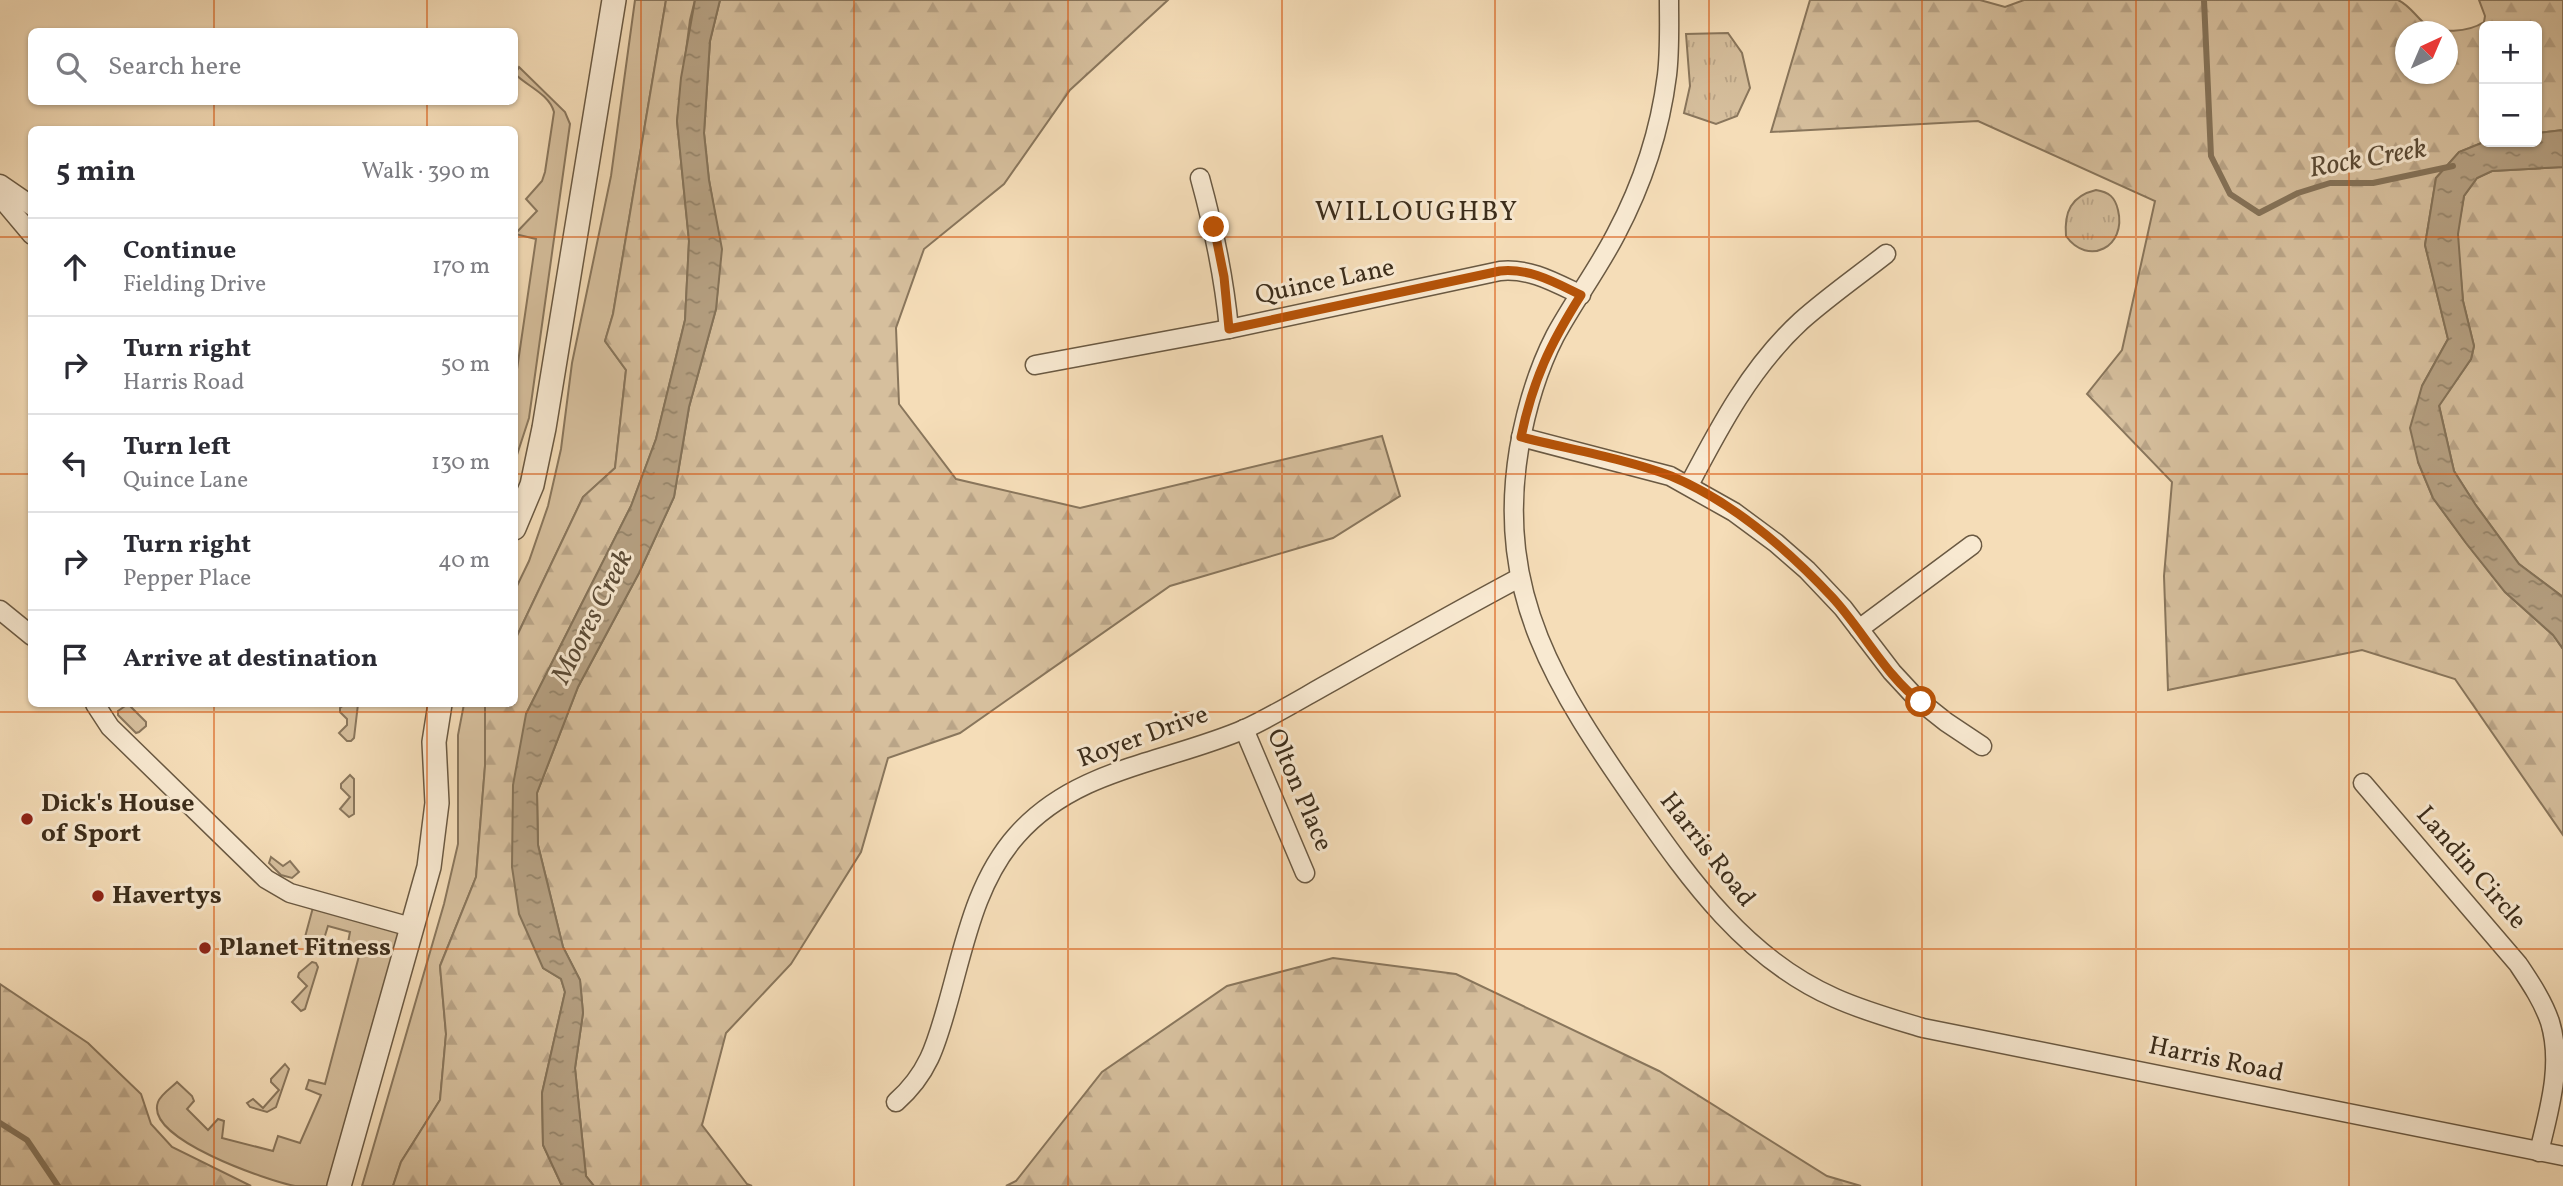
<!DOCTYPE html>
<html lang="en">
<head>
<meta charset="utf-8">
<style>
	:root { --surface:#fff; --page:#f7f7f7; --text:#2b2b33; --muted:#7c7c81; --line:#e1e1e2 }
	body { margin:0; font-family:Vollkorn,serif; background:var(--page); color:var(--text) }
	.controls { position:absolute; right:21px; top:21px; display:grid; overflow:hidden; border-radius:10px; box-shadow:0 2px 5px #0004 }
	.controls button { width:63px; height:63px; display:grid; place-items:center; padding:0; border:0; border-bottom:2px solid var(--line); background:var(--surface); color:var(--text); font:35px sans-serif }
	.compass { position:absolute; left:2395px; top:21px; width:63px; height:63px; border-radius:50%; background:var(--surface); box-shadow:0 2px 5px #0004; rotate:44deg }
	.stop { position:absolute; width:21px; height:21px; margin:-16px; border:5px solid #b45309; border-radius:50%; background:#fff }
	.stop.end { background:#b45309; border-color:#fff; box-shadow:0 2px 7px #0008 }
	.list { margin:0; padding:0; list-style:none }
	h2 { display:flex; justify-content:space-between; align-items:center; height:91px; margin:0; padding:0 28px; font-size:30px }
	h2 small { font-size:23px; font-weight:400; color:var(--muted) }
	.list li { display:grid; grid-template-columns:46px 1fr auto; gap:21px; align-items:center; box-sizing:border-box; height:98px; padding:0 28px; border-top:2px solid var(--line) }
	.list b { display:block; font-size:26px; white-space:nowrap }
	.list p { margin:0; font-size:23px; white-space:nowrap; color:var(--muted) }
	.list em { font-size:23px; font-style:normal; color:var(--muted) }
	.icon { flex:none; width:38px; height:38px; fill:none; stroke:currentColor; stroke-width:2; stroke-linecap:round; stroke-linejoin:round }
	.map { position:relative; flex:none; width:2563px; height:1186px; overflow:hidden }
	.search { position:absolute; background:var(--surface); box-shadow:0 2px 5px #0004; left:28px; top:28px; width:490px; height:77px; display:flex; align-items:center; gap:18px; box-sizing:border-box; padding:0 24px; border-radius:10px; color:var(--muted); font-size:26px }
	.panel { position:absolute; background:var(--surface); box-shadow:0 2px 5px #0004; left:28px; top:126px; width:490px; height:581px; border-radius:10px }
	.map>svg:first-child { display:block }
	.grass { fill:#d6bf9d; stroke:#89765c; stroke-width:2 }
	.forest { fill:url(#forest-firs); stroke:#89765c; stroke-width:2; fill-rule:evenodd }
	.park { fill:url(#park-tufts); stroke:#89765c; stroke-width:2 }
	.water { fill:url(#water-ripples); stroke:#857359; stroke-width:2 }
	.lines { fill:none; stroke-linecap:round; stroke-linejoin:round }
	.stream { stroke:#857359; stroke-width:6 }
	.minor-casing { stroke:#6a5942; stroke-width:21 }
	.tertiary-casing { stroke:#6a5942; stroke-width:26 }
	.minor { stroke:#f8e9d1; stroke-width:18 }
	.tertiary { stroke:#f8e9d1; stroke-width:23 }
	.route { stroke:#b45309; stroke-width:9 }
	.grid { fill:none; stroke:#d7550e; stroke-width:2; stroke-opacity:0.55 }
	.poi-dot { fill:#8f2418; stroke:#f8e9d1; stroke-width:2.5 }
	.labels { text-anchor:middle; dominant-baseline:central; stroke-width:6; stroke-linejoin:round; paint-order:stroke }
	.street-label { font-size:26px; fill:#3c2d1b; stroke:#f8e9d1 }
	.poi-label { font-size:26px; font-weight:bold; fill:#3c2d1b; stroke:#f8e9d1; text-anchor:start }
	.water-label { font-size:28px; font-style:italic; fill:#5a4a35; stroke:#f8e9d1 }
	.neighbourhood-label { font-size:28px; letter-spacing:2px; fill:#3c2d1b; stroke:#f8e9d1 }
</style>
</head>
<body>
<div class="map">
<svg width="2563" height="1186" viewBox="0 0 2563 1186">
	<defs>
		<pattern id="forest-firs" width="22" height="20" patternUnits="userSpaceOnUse" patternTransform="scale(1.75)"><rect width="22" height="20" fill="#d6bf9d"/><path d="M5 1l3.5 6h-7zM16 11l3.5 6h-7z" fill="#b9a487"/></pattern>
		<pattern id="park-tufts" width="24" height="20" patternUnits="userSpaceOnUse" patternTransform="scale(1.75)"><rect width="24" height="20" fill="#d6bf9d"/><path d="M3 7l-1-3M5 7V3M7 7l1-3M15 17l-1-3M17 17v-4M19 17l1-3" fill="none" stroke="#b9a487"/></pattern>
		<pattern id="water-ripples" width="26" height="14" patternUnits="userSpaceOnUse" patternTransform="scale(1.75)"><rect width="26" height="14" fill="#b6a183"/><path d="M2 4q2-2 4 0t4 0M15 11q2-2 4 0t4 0" fill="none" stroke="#95846a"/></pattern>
	</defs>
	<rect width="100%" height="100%" fill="#f5ddb8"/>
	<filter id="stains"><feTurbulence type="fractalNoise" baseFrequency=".00286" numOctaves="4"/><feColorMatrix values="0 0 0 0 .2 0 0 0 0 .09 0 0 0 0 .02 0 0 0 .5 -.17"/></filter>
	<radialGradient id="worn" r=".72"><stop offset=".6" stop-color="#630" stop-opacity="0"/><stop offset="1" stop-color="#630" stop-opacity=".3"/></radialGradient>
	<g class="grass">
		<polygon points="635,0 666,0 613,314 605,341 626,370 615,468 583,497 515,640 515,590 529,561 548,506 561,449 572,363 611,176"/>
		<path d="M519,67L565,112L570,124L529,418L515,461V383L536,239L515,234L537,211L526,199L542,181L545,172L554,112C549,94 527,86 515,74Z"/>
		<polygon points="128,704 146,722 146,726 139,732 136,733 118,715 118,711"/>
		<polygon points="345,704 358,704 354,738 351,741 347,741 339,733 347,725 347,719 340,712 340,708"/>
		<polygon points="464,704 485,704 485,766 476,877 440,966 446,1034 440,1100 401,1162 393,1186 362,1186 444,904 458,844 458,735"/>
		<polygon points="350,775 354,779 354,814 349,817 340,809 350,797 341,788 341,784"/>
		<polygon points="271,857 283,866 290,861 299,872 292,878 281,875 269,863"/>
		<path d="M315,900L411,927L339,1186C325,1186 309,1186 295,1186C269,1181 144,1139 158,1102C161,1094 171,1088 177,1082L192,1096L194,1101L187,1109L208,1130L218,1119L224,1121L222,1138L273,1151L278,1136L300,1143L321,1095L306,1089L309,1080L325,1084L359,956L346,953L350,932L328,926L323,942L305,937Z"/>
		<polygon points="312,962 316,963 318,967 305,1009 301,1011 292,1002 307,986 298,977 299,973"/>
		<polygon points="285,1064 289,1069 276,1107 267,1112 250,1107 247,1103 253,1099 263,1108 279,1090 271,1082 271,1079"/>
	</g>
	<g class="forest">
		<polygon points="666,0 695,0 690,20 677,121 689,241 685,320 656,439 631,506 526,714 543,968 561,979 565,992 542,1093 543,1145 562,1186 393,1186 401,1162 440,1100 446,1034 440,966 476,877 485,766 485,704 514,704 515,640 583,497 615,468 626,370 605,341 613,314"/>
		<polygon points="720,0 1168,0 1070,90 1004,184 924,249 896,328 899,404 956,479 1080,508 1382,436 1400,496 1333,538 1170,586 960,733 888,758 861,852 791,964 726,1033 702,1125 747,1184 752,1186 594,1186 586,1176 575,1068 583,1013 580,980 563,947 538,845 537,793 578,687 639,573 674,497 689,407 716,309 721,249 709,180 704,133 710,41"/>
		<path d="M1810,0H1980L2005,7L2024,0H2398C2409,5 2414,14 2424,23C2438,35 2469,32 2484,22L2485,16L2479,0H2563V130L2537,133V26H2484V142L2459,152L2436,178L2425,245L2448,339L2422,386L2418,462L2433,498L2466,543L2505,592L2553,635L2563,649V835L2455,679L2362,650L2168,690L2164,576L2172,482L2087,394L2122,350L2155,201L1978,121L1771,132ZM2406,32H2448V74H2406Z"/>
		<polygon points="2563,167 2563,597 2519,564 2475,504 2454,471 2439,405 2471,359 2474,346 2463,301 2457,234 2464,196 2477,178 2492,171"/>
		<polygon points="1333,958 1456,974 1659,1071 1827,1176 1861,1186 1006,1186 1016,1181 1102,1072 1227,986"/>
		<polygon points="0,984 88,1043 141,1094 151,1124 172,1147 251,1186 0,1186"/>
	</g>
	<g class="park">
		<polygon points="1728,33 1742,53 1750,88 1737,116 1716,124 1684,113 1690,86 1686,34"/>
		<path d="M2096,190C2109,192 2115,197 2118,210C2127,247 2088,267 2066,236C2064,212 2071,196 2096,190Z"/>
	</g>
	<g class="water">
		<polygon points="695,0 720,0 710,41 704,133 709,180 722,249 716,309 689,407 674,497 639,573 578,687 537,793 538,845 563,947 580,980 583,1013 575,1068 586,1176 594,1186 562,1186 543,1145 542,1093 565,992 561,979 543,968 519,914 512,867 513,785 526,714 631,506 656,439 685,320 689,241 677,121 681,78"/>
		<polygon points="2563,130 2563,167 2492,171 2477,178 2464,196 2458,234 2463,301 2474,346 2471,359 2439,406 2454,471 2475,504 2519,564 2563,597 2563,649 2553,635 2505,592 2466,543 2433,498 2418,462 2410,428 2422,386 2448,339 2425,245 2436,178 2459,152 2484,142 2537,142 2537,133"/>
	</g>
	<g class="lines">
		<g class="stream">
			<polyline points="2204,0 2211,156 2230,194 2259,213 2298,193 2330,183 2373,183 2453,166"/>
			<polyline points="0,1123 27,1140 58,1186"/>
		</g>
		<defs>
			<g id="minor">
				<path d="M1669,0C1669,25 1670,50 1667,75C1660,131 1642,185 1616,234C1598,269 1574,301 1555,336C1537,371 1526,409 1519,449C1495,595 1557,689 1637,804C1691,881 1746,959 1835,998C1864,1011 1893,1019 1923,1028L2563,1156"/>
				<path d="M1200,178C1214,229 1224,277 1229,329"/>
				<polyline points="0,184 32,206"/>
				<polyline points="0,197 32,235"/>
				<path d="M1035,365L1229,329L1500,271C1530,268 1554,282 1581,295"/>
				<polyline points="1521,437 1670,476 1734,512 1776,543 1807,570 1843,608 1892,672 1917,699 1946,722 1982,746"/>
				<path d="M1689,485C1720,426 1751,367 1801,321C1828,297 1858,276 1886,254"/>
				<polyline points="0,610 32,636"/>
				<polyline points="1859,629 1972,545"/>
				<polyline points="95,704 110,727 266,879 290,893 411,927"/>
				<polyline points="1244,729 1305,873"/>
				<path d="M2363,783L2518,964C2530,982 2543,1001 2550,1022C2563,1065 2549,1110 2539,1152"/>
				<path d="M896,1102C928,1074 936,1045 947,1006C964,947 975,882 1017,835C1076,768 1166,763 1245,729C1275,715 1304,697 1333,681C1395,646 1457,611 1519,578"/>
			</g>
			<g id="tertiary">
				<polyline points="514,528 532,485 544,428 614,0"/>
				<polyline points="339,1186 429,867 437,803 434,742 440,704"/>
			</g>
		</defs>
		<use href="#minor" class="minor-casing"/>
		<use href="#tertiary" class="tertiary-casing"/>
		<use href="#minor" class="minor"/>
		<use href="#tertiary" class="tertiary"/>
	</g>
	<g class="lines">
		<path class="route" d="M1214,227L1224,277L1229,329L1500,271C1530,268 1554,282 1581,295C1550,344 1533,380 1521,437C1568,449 1627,459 1671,476C1731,501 1788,550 1832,597C1861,628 1888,679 1921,702"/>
	</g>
	<path class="grid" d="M214,0V32M427,0V32M641,0V1186M854,0V1186M1068,0V1186M1282,0V1186M1495,0V1186M1709,0V1186M1922,0V1186M2136,0V1186M2349,0V1186M214,102V130M427,102V130M0,237H32M514,237H2563M0,474H32M514,474H2563M214,704V1186M427,704V1186M0,712H2563M0,949H2563"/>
	<g class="poi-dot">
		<circle cx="27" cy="819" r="7"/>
		<circle cx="98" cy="896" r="7"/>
		<circle cx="205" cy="948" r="7"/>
	</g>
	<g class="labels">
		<g class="street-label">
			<text transform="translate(1325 282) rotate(-12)">Quince Lane</text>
			<text transform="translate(1143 737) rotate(-20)">Royer Drive</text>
			<text transform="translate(1299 790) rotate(67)">Olton Place</text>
			<text transform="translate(1707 850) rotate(52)">Harris Road</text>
			<text transform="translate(2471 868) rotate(49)">Landin Circle</text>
			<text transform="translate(2216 1060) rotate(12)">Harris Road</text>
		</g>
		<g class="poi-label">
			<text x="41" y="804">Dick's House<tspan x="41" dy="30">of Sport</tspan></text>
			<text x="112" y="896">Havertys</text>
			<text x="219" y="948">Planet Fitness</text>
		</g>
		<g class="water-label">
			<text transform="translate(2368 159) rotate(-10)">Rock Creek</text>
			<text transform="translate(593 617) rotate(-63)">Moores Creek</text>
		</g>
		<g class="neighbourhood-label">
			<text x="1417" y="212">WILLOUGHBY</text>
		</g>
	</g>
	<rect width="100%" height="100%" filter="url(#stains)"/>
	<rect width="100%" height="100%" fill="url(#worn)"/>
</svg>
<div class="controls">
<button>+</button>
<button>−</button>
</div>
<svg class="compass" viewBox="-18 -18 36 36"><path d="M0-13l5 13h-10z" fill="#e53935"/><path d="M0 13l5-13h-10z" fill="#7c7c81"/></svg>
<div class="stop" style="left:1921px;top:702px"></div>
<div class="stop end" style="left:1214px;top:227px"></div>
<div class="search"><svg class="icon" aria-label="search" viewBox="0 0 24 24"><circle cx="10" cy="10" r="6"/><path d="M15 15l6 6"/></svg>Search here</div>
<section class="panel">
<h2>5 min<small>Walk · 390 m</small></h2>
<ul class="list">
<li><svg class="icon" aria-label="ahead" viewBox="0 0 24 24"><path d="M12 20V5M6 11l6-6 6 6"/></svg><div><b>Continue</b><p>Fielding Drive</p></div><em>170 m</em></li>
<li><svg class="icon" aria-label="right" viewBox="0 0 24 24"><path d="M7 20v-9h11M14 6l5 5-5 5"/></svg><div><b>Turn right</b><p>Harris Road</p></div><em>50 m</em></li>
<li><svg class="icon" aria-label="left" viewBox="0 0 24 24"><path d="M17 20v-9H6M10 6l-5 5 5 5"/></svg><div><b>Turn left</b><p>Quince Lane</p></div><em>130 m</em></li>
<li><svg class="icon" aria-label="right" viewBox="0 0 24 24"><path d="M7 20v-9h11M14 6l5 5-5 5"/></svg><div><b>Turn right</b><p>Pepper Place</p></div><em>40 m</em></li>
<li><svg class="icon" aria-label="arrive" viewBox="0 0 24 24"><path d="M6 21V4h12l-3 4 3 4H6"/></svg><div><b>Arrive at destination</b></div></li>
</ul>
</section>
</div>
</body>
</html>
